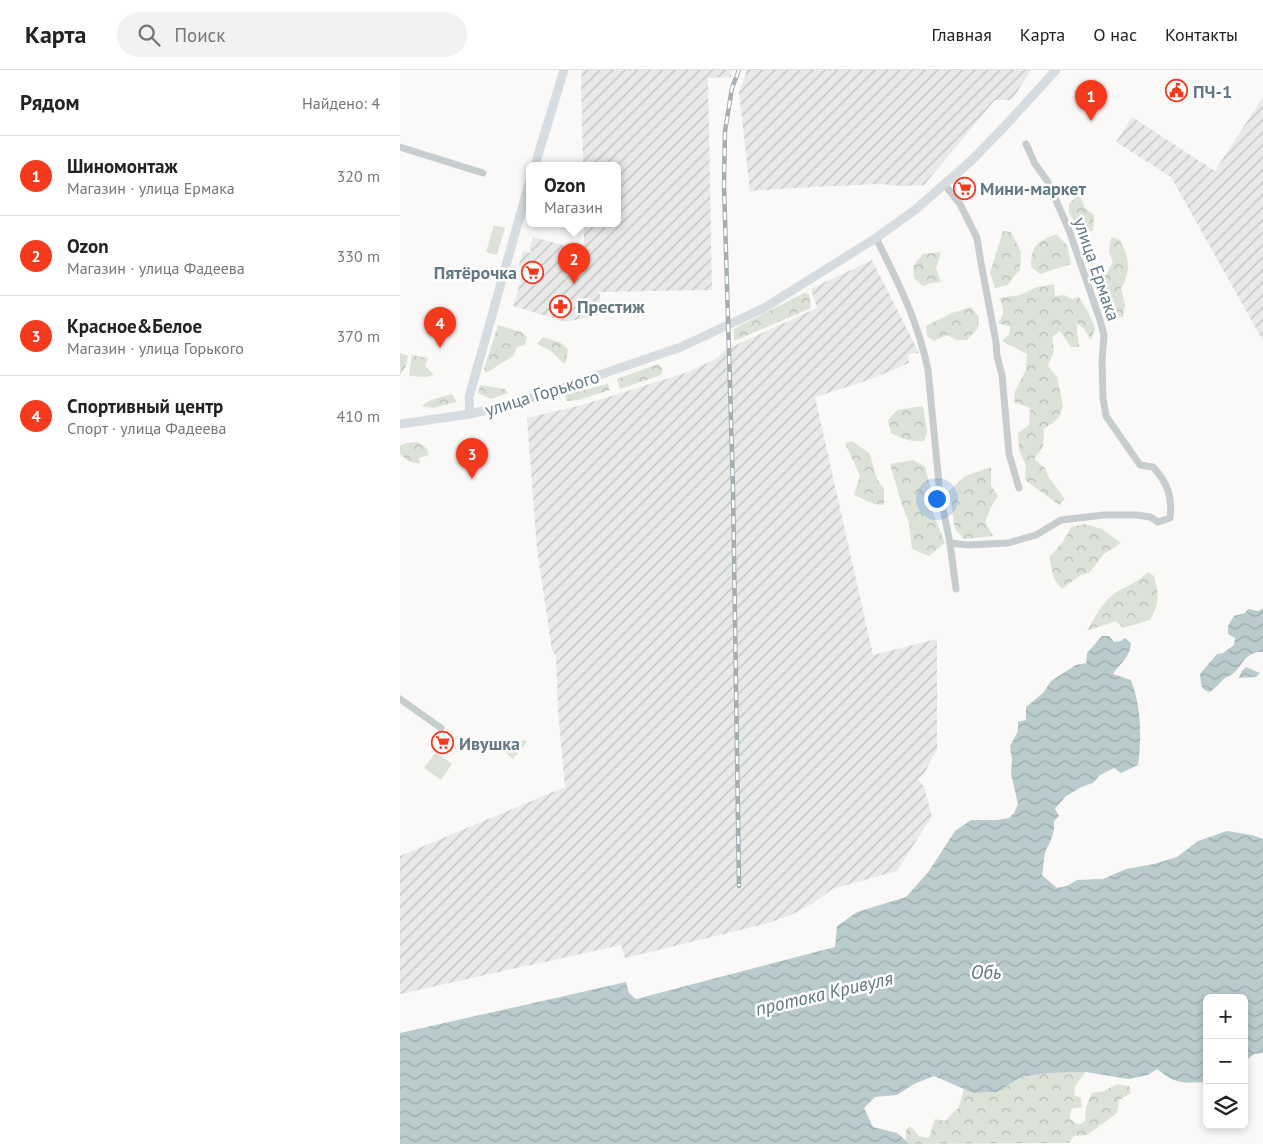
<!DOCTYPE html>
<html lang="ru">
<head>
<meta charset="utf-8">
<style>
	:root { --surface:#fff; --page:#f2f2f2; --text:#222; --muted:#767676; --line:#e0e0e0; --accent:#f4391c }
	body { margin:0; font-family:"PT Sans",sans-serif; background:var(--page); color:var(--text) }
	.controls { position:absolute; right:15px; bottom:15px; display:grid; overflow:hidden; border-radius:8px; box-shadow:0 2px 8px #0003 }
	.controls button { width:45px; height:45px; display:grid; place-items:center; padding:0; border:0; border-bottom:1px solid var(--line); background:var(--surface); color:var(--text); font:25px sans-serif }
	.you { position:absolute; left:536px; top:428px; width:18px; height:18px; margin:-12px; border:4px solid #fff; border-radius:50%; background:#1a73e8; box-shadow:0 0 0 8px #1a73e833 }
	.badge { display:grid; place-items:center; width:32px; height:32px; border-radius:50%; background:var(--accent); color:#fff; font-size:16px; font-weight:700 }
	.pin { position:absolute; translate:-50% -41px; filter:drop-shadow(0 1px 2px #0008) }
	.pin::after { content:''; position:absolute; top:26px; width:18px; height:15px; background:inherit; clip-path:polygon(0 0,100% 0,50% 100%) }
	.popup { position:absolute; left:126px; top:92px; width:95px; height:65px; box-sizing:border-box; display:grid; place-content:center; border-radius:8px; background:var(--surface); filter:drop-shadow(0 1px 4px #0005); font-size:16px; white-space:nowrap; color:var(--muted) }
	.popup b { font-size:19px; color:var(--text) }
	.popup::after { content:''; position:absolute; left:50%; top:100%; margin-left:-10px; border:10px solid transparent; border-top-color:var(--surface) }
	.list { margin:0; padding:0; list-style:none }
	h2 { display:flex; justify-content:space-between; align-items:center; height:65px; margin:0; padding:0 20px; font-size:21px }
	h2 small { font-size:16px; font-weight:400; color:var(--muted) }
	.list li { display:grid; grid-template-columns:32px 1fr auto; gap:15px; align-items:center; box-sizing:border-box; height:80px; padding:0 20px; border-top:1px solid var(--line) }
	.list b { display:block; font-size:19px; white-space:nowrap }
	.list p { margin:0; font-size:16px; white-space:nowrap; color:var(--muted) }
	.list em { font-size:16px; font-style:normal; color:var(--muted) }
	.icon { flex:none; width:28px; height:28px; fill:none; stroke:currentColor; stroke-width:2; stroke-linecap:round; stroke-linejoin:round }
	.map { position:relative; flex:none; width:863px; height:1074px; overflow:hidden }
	header { display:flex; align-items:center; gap:30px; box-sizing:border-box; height:70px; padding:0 25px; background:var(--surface); border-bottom:1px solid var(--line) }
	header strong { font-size:24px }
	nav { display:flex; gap:28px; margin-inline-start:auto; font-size:18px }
	.search { width:350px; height:45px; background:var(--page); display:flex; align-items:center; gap:12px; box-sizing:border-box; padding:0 18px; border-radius:28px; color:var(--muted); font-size:19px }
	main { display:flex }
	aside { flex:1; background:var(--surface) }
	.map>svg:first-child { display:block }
	.industrial { fill:url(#industrial-furrows) }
	.green { fill:#dce2d8 }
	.forest { fill:url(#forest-crowns) }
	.water { fill:url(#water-waves) }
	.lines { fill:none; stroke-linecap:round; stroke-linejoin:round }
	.street { stroke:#c7cccf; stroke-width:7 }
	.secondary { stroke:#d6dcdf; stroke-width:9 }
	.rail-casing { stroke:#a5aeb3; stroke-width:4.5 }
	.rail { stroke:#fff; stroke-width:2.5; stroke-dasharray:8; stroke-linecap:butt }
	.labels { text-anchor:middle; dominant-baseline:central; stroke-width:5; stroke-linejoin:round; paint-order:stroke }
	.poi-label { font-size:18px; font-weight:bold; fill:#627985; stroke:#fff; text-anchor:start }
	.street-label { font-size:18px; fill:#627985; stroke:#fff }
	.water-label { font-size:19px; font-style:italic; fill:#5d787e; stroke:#fff }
</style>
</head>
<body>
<header>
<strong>Карта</strong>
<div class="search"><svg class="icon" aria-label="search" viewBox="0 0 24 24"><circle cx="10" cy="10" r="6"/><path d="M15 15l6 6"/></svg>Поиск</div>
<nav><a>Главная</a><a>Карта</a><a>О нас</a><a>Контакты</a></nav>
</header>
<main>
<aside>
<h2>Рядом<small>Найдено: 4</small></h2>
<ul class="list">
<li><span class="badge">1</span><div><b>Шиномонтаж</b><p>Магазин · улица Ермака</p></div><em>320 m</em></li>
<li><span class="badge">2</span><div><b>Ozon</b><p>Магазин · улица Фадеева</p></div><em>330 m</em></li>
<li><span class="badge">3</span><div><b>Красное&amp;Белое</b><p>Магазин · улица Горького</p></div><em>370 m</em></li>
<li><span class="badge">4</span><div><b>Спортивный центр</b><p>Спорт · улица Фадеева</p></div><em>410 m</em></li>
</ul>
</aside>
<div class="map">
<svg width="863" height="1074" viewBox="0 0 863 1074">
	<defs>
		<pattern id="industrial-furrows" width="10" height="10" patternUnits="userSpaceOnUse" patternTransform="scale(1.25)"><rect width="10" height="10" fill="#e8e9e8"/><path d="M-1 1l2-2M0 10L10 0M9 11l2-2" fill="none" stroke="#bfc2c2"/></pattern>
		<pattern id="forest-crowns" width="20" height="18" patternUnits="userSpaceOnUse" patternTransform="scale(1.25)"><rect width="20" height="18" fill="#dce2d8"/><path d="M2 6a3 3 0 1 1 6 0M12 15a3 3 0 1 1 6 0" fill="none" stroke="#b6bcb5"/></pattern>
		<pattern id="water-waves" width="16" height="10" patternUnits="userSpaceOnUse" patternTransform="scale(1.25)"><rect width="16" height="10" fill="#bacbcd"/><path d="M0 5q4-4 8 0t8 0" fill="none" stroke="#9baaac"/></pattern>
	</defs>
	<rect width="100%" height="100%" fill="#faf9f7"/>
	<g class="industrial">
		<polygon points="182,0 332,0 331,7 308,8 312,220 198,222 200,224 200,238 198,245 166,252 113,236 124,199 119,195 123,181 131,183 132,181 129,180 133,167 184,181 184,153 218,153 218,95 183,95 181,10"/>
		<polygon points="347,0 631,0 612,30 595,30 524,115 501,116 479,114 412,117 350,121 339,22"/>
		<polygon points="863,27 863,271 771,107 716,72 732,47 815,101"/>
		<polygon points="472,190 519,283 508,284 509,293 472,309 415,327 473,585 537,569 537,679 524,704 518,709 524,717 532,746 497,801 432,819 415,832 391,845 365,854 225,888 221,875 0,924 0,786 165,717 158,640 156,586 152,580 137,479 127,348 186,334 285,303 314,290 327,279 417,238 411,219"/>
	</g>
	<g class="green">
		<polygon points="94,155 105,158 97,185 86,182"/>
		<polygon points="125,670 127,672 113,689 97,675"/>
		<polygon points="36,682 52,694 41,710 24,698"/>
	</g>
	<g class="forest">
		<polygon points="680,124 684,137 694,145 693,161 680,160 669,143 669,133"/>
		<polygon points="603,161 611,162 621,182 620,200 615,205 608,215 595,218 590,203"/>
		<path d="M656,164L667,175L671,194L640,204L631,197C631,175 637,172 656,164Z"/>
		<path d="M711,167L720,170C729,190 732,198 721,219L725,235L723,247L709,248L708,242V228L698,226L699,216L713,192L709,182Z"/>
		<polygon points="541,182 536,198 541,212 532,213 523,216 514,208 513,196 523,184"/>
		<path d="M654,214L655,226L664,225L672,229L679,227L688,242L695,258L691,270L684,259L676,252L679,277H671L660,261L652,267L654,281L648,296L657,307L663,336L658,349L644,359L643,377L634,389L645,398L649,408L665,429L659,435L625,410L626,396L619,380L618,363L629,355L630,338L614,332L615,321L626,300L627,284L602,271L609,265L610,257L598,253C605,244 604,238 599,228L620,225L637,217Z"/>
		<polygon points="404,223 409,224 411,238 334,271 334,259"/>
		<polygon points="571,237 579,247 578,258 567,270 556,270 547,265 534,271 527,266 526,256 552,243"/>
		<polygon points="98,255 121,262 127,267 125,275 117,277 113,286 86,303 84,299"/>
		<polygon points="143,267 161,273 168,279 166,291 164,294 151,281 137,274"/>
		<polygon points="0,283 8,286 6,296 0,305"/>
		<polygon points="12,285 28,288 25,296 34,305 27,307 9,306"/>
		<polygon points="258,294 263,299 261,305 220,319 217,309"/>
		<polygon points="208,314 210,320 178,330 167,331 164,325"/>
		<polygon points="80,315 105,319 108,323 91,329 78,323"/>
		<polygon points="52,324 57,332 33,338 21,336 31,330"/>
		<path d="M523,336L527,362L524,371C511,372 502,369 491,363L488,350L497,340Z"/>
		<polygon points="452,371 470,384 477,409 484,419 484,435 474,434 454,425 460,406 445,373"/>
		<polygon points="18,372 26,378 29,385 19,388 20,394 8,391 0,384 0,376 6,373"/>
		<polygon points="513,390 525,396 531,420 533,443 545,473 529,486 512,479 509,453 501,432 490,394"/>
		<polygon points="591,397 591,416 598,426 591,437 585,452 593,466 564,469 555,459 549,421 565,406"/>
		<polygon points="685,454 702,459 721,473 704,484 689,503 681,505 662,519 654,509 649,487 663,472 671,457"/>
		<path d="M748,502L754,506C759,525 760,532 750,550L723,558L716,551L687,561C695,547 703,530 718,521C729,515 739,511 748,502Z"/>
		<polygon points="686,1002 675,1016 674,1025 681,1028 682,1037 671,1039 670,1049 679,1055 685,1051 686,1037 692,1023 704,1021 717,1014 729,1016 731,1023 719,1030 717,1043 687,1065 674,1066 669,1073 510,1074 506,1070 506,1060 510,1056 519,1066 529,1068 535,1049 545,1051 559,1037 564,1019 573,1023 597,1022 621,1007 648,1003"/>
	</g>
	<g class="water">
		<path d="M863,538V582C847,581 844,592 835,602C832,605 828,606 825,608C819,613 816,618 810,622C800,620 801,612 800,604L817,584L823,583L834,575L835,568L828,564V556L834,546L845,543L848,539L859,541Z"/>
		<path d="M702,566H709L714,572L721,571L725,568L731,573C730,588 720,593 713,604L731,610C741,636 742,667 738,695L721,703L714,698L700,705L693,713L681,717L665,727L655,739L659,746L654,751C655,761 652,769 647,778C643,785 644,797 642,805L657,818L667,816L677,810L703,809L726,799L754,794L777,787L798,771L827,761L852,765L863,769V983L854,984L844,992V928H807V1012C782,1013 777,1015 757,999L748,1005L728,1009L686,1002L648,1003L621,1007L597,1022L573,1023L534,1006L514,1014L497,1025L475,1027L464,1038L473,1057L497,1063L510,1074H0V963L226,912L229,923L236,929L435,877L437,856L457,842L506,827L529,801L555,761L571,750H597L609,748L614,743L618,734L611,704L612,690L610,676L618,661V652L626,650V637L643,623L651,611L676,595L686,593L687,583Z"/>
		<polygon points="846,597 860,603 856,607 839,608 842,601"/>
	</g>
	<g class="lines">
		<g class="street">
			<polyline points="0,77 83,103"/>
			<polyline points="545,115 560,134 577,168 581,193 596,272 597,286 602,305 609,384 619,418"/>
			<path d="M476,168C498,212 518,251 528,300L540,424L550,473L556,519"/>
			<path d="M550,473L568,475L608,473L636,465L661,450L704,445H737L750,447L758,452L770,448C773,427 767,412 753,397L740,395L706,346L703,328L702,291L704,265L700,250L669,160L648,112L635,94L626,74"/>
			<polyline points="0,629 41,658"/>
		</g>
		<g class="secondary">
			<polyline points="135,95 164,0"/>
			<polyline points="70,344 69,327 130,110"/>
			<polyline points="0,354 70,344 120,332 281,277 364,238 476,168 515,140 572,90 605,56 656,0"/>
		</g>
		<defs>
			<polyline id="rail" points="339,0 332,18 325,61 324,115 333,418 339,816"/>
		</defs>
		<use href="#rail" class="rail-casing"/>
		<use href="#rail" class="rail"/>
	</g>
	<defs>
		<symbol id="civic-ring" viewBox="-11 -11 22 22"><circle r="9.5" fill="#fff" stroke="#f4391c" stroke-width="1.5"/><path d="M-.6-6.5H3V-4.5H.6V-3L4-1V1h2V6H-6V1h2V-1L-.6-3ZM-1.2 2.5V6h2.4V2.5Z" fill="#f4391c"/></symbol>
		<symbol id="supermarket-ring" viewBox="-11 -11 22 22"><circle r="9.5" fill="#fff" stroke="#f4391c" stroke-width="1.5"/><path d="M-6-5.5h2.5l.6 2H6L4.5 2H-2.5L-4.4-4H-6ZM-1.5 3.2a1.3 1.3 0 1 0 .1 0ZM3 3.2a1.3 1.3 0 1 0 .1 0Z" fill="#f4391c"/></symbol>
		<symbol id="pharmacy-ring" viewBox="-11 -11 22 22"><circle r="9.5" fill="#fff" stroke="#f4391c" stroke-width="1.5"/><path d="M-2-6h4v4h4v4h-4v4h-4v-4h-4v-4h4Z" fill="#f4391c"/></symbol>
	</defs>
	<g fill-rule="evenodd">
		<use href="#civic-ring" x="764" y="8" width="25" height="25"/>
		<use href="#supermarket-ring" x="552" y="106" width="25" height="25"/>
		<use href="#supermarket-ring" x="120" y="190" width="25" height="25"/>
		<use href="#pharmacy-ring" x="148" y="224" width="25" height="25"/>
		<use href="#supermarket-ring" x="30" y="660" width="25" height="25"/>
	</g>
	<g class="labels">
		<g class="poi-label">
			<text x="793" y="21">ПЧ-1</text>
			<text x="580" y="118">Мини-маркет</text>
			<text x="117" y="202" text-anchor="end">Пятёрочка</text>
			<text x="177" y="236">Престиж</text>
			<text x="59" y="673">Ивушка</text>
		</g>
		<g class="street-label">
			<text transform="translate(697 199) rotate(71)">улица Ермака</text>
			<text transform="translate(142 323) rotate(-17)">улица Горького</text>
		</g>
		<g class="water-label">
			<text x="586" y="902">Обь</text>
			<text transform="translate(424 923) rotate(-13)">протока Кривуля</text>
		</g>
	</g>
</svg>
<div class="controls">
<button>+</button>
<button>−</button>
<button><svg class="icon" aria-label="layers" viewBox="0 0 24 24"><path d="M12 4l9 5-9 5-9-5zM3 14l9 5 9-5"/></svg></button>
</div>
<div class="you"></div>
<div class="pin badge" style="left:691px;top:51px">1</div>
<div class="pin badge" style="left:174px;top:214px">2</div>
<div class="popup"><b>Ozon</b>Магазин</div>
<div class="pin badge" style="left:72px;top:409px">3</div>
<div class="pin badge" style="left:40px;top:278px">4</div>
</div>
</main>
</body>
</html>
